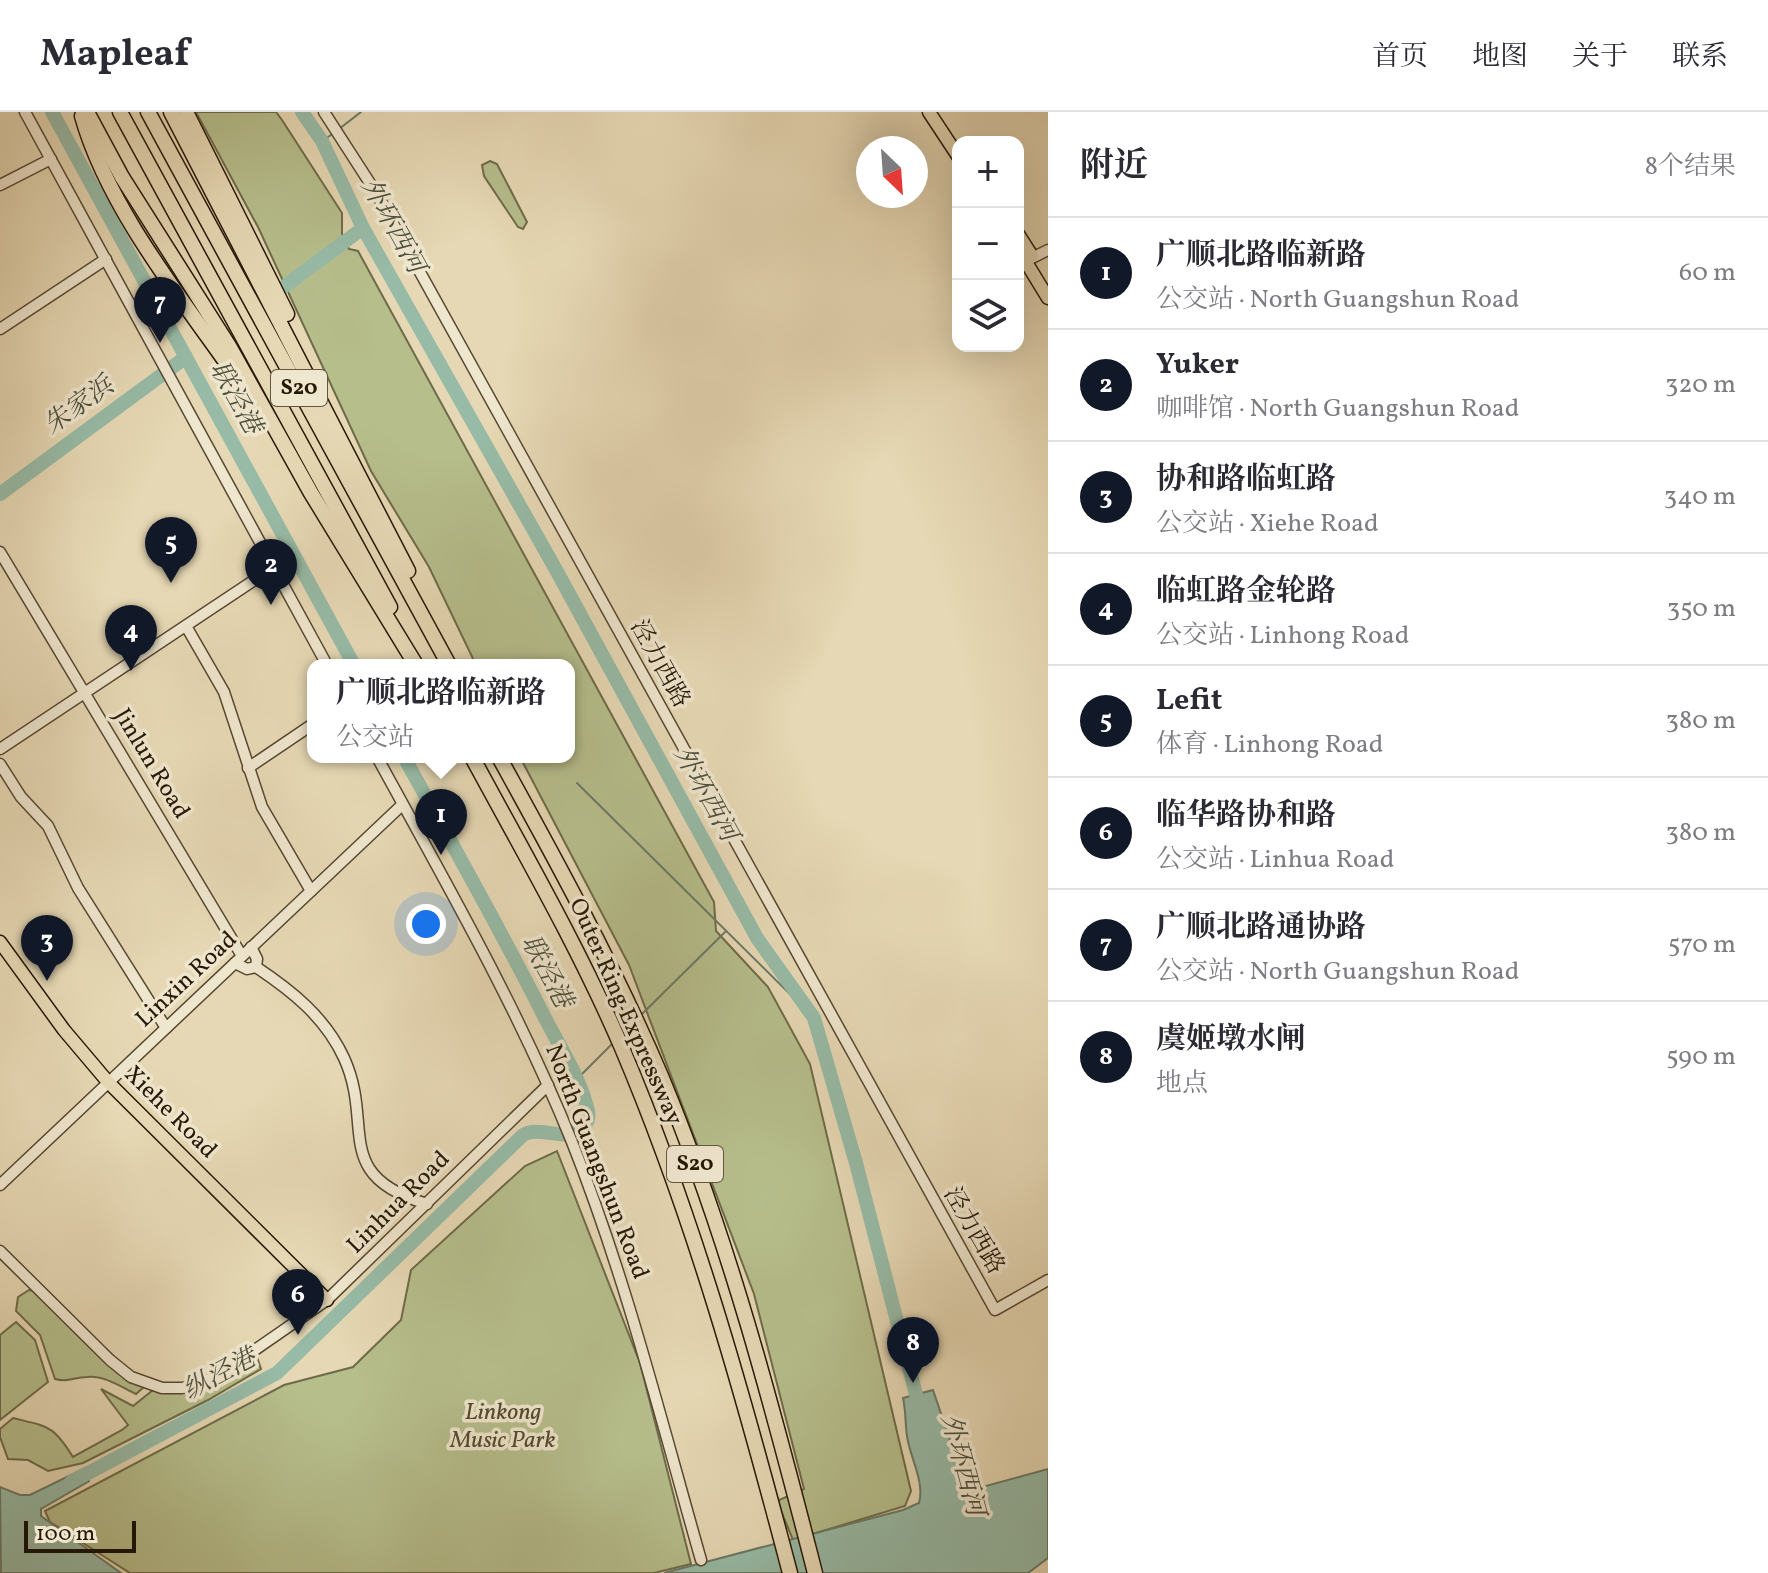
<!DOCTYPE html>
<html lang="zh">
<head>
<meta charset="utf-8">
<style>
	:root { --surface:#fff; --page:#f2f2f3; --text:#2b2b33; --muted:#7c7c81; --line:#e1e1e2; --accent:#111827 }
	body { margin:0; font-family:Vollkorn,"Noto Serif SC",serif; background:var(--page); color:var(--text) }
	.controls { position:absolute; right:24px; top:24px; display:grid; overflow:hidden; border-radius:16px; box-shadow:0 8px 32px #0002 }
	.controls button { width:72px; height:72px; display:grid; place-items:center; padding:0; border:0; border-bottom:2px solid var(--line); background:var(--surface); color:var(--text); font:40px sans-serif }
	.compass { position:absolute; left:856px; top:24px; width:72px; height:72px; border-radius:50%; background:var(--surface); box-shadow:0 8px 32px #0002; rotate:155deg }
	.scale { position:absolute; left:24px; bottom:20px; width:112px; box-sizing:border-box; padding-left:8px; border:4px solid #261806; border-top:0; font-size:22px; line-height:28px; white-space:nowrap; color:#261806; -webkit-text-stroke:6px #efe6ce; paint-order:stroke }
	.you { position:absolute; left:426px; top:812px; width:28px; height:28px; margin:-20px; border:6px solid #fff; border-radius:50%; background:#1a73e8; box-shadow:0 0 0 12px #1a73e833 }
	.badge { display:grid; place-items:center; width:52px; height:52px; border-radius:50%; background:var(--accent); color:#fff; font-size:26px; font-weight:700 }
	.pin { position:absolute; translate:-50% -66px; filter:drop-shadow(0 2px 4px #0008) }
	.pin::after { content:''; position:absolute; top:42px; width:28px; height:24px; background:inherit; clip-path:polygon(0 0,100% 0,50% 100%) }
	.popup { position:absolute; left:307px; top:547px; width:268px; height:104px; box-sizing:border-box; display:grid; place-content:center; border-radius:16px; background:var(--surface); filter:drop-shadow(0 2px 6px #0005); font-size:26px; white-space:nowrap; color:var(--muted) }
	.popup b { font-size:30px; color:var(--text) }
	.popup::after { content:''; position:absolute; left:50%; top:100%; margin-left:-16px; border:16px solid transparent; border-top-color:var(--surface) }
	.list { margin:0; padding:0; list-style:none }
	h2 { display:flex; justify-content:space-between; align-items:center; height:104px; margin:0; padding:0 32px; font-size:34px }
	h2 small { font-size:26px; font-weight:400; color:var(--muted) }
	.list li { display:grid; grid-template-columns:52px 1fr auto; gap:24px; align-items:center; box-sizing:border-box; height:112px; padding:0 32px; border-top:2px solid var(--line) }
	.list b { display:block; font-size:30px; white-space:nowrap }
	.list p { margin:0; font-size:26px; white-space:nowrap; color:var(--muted) }
	.list em { font-size:26px; font-style:normal; color:var(--muted) }
	.icon { flex:none; width:44px; height:44px; fill:none; stroke:currentColor; stroke-width:2; stroke-linecap:round; stroke-linejoin:round }
	.map { position:relative; flex:none; width:1048px; height:1461px; overflow:hidden }
	header { display:flex; align-items:center; gap:48px; box-sizing:border-box; height:112px; padding:0 40px; background:var(--surface); border-bottom:2px solid var(--line) }
	header strong { font-size:38px }
	nav { display:flex; gap:44px; margin-inline-start:auto; font-size:28px }
	main { display:flex }
	aside { flex:1; background:var(--surface) }
	.map>svg:first-child { display:block }
	.green { fill:#b6be8c; stroke:#6e6b49; stroke-width:2 }
	.water { fill:#97bba7; stroke:#6a7a67; stroke-width:2 }
	.lines { fill:none; stroke-linecap:round; stroke-linejoin:round }
	.stream { stroke:#6a7a67; stroke-width:2 }
	.river { stroke:#97bba7; stroke-width:14 }
	.minor-casing { stroke:#564832; stroke-width:13 }
	.major-casing { stroke:#261806; stroke-width:15 }
	.highway-casing { stroke:#261806; stroke-width:17 }
	.minor { stroke:#efe6ce; stroke-width:10 }
	.major { stroke:#e6d8b4; stroke-width:12 }
	.highway { stroke:#e6d8b4; stroke-width:14 }
	.labels { text-anchor:middle; dominant-baseline:central; stroke-width:7; stroke-linejoin:round; paint-order:stroke }
	.shield { fill:#efe6ce; stroke:#625642; stroke-width:2 }
	.shield-label { font-size:22px; font-weight:bold; fill:#261806 }
	.street-label { font-size:24px; fill:#261806; stroke:#efe6ce }
	.park-label { font-size:24px; font-style:italic; fill:#514a2e; stroke:#efe6ce }
	.water-label { font-size:26px; font-style:italic; fill:#4e513e; stroke:#efe6ce }
</style>
</head>
<body>
<header>
<strong>Mapleaf</strong>
<nav><a>首页</a><a>地图</a><a>关于</a><a>联系</a></nav>
</header>
<main>
<div class="map">
<svg width="1048" height="1461" viewBox="0 0 1048 1461">
	<rect width="100%" height="100%" fill="#e6d8b4"/>
	<filter id="stains"><feTurbulence type="fractalNoise" baseFrequency=".0025" numOctaves="4"/><feColorMatrix values="0 0 0 0 .2 0 0 0 0 .09 0 0 0 0 .02 0 0 0 .5 -.17"/></filter>
	<radialGradient id="worn" r=".72"><stop offset=".6" stop-color="#630" stop-opacity="0"/><stop offset="1" stop-color="#630" stop-opacity=".3"/></radialGradient>
	<g class="green">
		<polygon points="196,0 276,0 282,8 342,101 342,122 349,137 358,139 714,790 716,819 768,875 810,952 911,1379 905,1394 793,1428 777,1389 804,1377 754,1182 629,853 520,645 569,645 569,553 476,553 429,455 371,359 258,115"/>
		<polygon points="490,49 497,52 527,110 523,117 518,115 484,64 482,53"/>
		<polygon points="557,1039 640,1251 691,1452 654,1461 130,1461 50,1410 45,1399 284,1273 353,1255 401,1208 411,1158 525,1054"/>
		<path d="M29,1178L34,1179L131,1268L144,1275L136,1282C121,1275 104,1263 87,1265C74,1265 68,1271 55,1267L40,1223L16,1199L18,1185Z"/>
		<polygon points="16,1210 35,1228 48,1270 0,1308 0,1223"/>
		<path d="M256,1242L261,1257L208,1288L83,1351L48,1359L28,1348L8,1347L0,1325V1317L13,1306C49,1315 53,1313 73,1345L122,1318L128,1313L101,1277L133,1294L153,1278C197,1284 219,1263 256,1242Z"/>
	</g>
	<g class="water">
		<path d="M933,1278L961,1360L966,1370L975,1377L1048,1357V1446L1028,1461H664L903,1398L919,1391C925,1370 910,1346 907,1324C905,1311 906,1299 903,1286Z"/>
		<polygon points="83,1357 89,1369 41,1397 41,1404 121,1461 1,1461 0,1375 20,1383 30,1383"/>
	</g>
	<g class="lines">
		<g class="stream">
			<polyline points="339,17 361,0"/>
			<polyline points="322,29 334,21"/>
			<polyline points="577,671 814,906"/>
			<polyline points="641,903 725,820"/>
			<polyline points="622,923 631,914"/>
			<polyline points="576,968 614,930"/>
		</g>
		<g class="river">
			<polyline points="52,0 354,553"/>
			<polyline points="302,0 322,29 363,116 555,456 757,826 814,906 856,1051 920,1298"/>
			<polyline points="281,177 363,116"/>
			<polyline points="0,382 186,245"/>
			<path d="M71,1370L277,1261L523,1023C542,1012 568,1034 585,1013C589,1008 589,1001 587,995C579,963 558,932 543,902C499,815 451,730 404,645"/>
		</g>
		<defs>
			<g id="minor">
				<polyline points="25,0 327,553"/>
				<polyline points="324,0 375,79 995,1198 1048,1168"/>
				<polyline points="0,73 51,47"/>
				<polyline points="1028,148 1048,138"/>
				<polyline points="0,217 106,147"/>
				<polyline points="0,440 242,844"/>
				<polyline points="186,514 224,580 262,695 311,779"/>
				<polyline points="0,637 274,455"/>
				<path d="M377,645C446,771 518,896 572,1030C626,1166 661,1308 701,1448"/>
				<polyline points="0,652 21,685 48,714 78,776 166,916"/>
				<polyline points="248,656 313,612"/>
				<polyline points="235,851 247,857 256,855 257,847 251,835"/>
				<path d="M256,855C292,879 325,905 344,946C375,1014 330,1063 427,1092"/>
				<polyline points="0,1073 402,693"/>
				<polyline points="0,1139 110,1248 131,1265 162,1276 182,1276 197,1273 223,1260 327,1188 548,973"/>
			</g>
			<g id="major">
				<polyline points="929,0 958,44"/>
				<polyline points="1018,122 1032,144"/>
				<polyline points="1018,137 1048,186"/>
				<polyline points="0,830 64,918 108,970 327,1188"/>
			</g>
			<g id="highway">
				<polyline points="87,0 122,65 229,234 311,381 416,553"/>
				<polyline points="120,0 390,495"/>
				<polyline points="148,0 449,553"/>
				<polyline points="171,0 408,459"/>
				<polyline points="186,0 287,202"/>
				<path d="M82,4C108,97 185,191 240,270"/>
				<path d="M472,645C524,741 579,836 622,936C694,1106 743,1282 790,1461"/>
				<path d="M499,645C557,750 614,854 661,964C728,1125 772,1293 815,1461"/>
			</g>
		</defs>
		<use href="#minor" class="minor-casing"/>
		<use href="#major" class="major-casing"/>
		<use href="#highway" class="highway-casing"/>
		<use href="#minor" class="minor"/>
		<use href="#major" class="major"/>
		<use href="#highway" class="highway"/>
	</g>
	<g class="labels">
		<g class="shield">
			<rect x="271" y="258" width="56" height="36" rx="6"/>
			<rect x="667" y="1034" width="56" height="36" rx="6"/>
		</g>
		<g class="shield-label">
			<text x="299" y="276">S20</text>
			<text x="695" y="1052">S20</text>
		</g>
		<g class="street-label">
			<text transform="translate(659 552) rotate(61)">泾力西路</text>
			<text transform="translate(151 652) rotate(59)">Jinlun Road</text>
			<text transform="translate(187 868) rotate(-43)">Linxin Road</text>
			<text transform="translate(625 900) rotate(66)">Outer Ring Expressway</text>
			<text transform="translate(170 1001) rotate(45)">Xiehe Road</text>
			<text transform="translate(596 1050) rotate(69)">North Guangshun Road</text>
			<text transform="translate(399 1091) rotate(-45)">Linhua Road</text>
			<text transform="translate(973 1119) rotate(60)">泾力西路</text>
		</g>
		<g class="park-label">
			<text x="503" y="1301">Linkong<tspan x="503" dy="28">Music Park</tspan></text>
		</g>
		<g class="water-label">
			<text transform="translate(392 114) rotate(61)">外环西河</text>
			<text transform="translate(235 286) rotate(61)">联泾港</text>
			<text transform="translate(79 294) rotate(-36)">朱家浜</text>
			<text transform="translate(705 682) rotate(61)">外环西河</text>
			<text transform="translate(546 860) rotate(62)">联泾港</text>
			<text transform="translate(220 1263) rotate(-28)">纵泾港</text>
			<text transform="translate(962 1353) rotate(75)">外环西河</text>
		</g>
	</g>
	<rect width="100%" height="100%" filter="url(#stains)"/>
	<rect width="100%" height="100%" fill="url(#worn)"/>
</svg>
<div class="controls">
<button>+</button>
<button>−</button>
<button><svg class="icon" aria-label="layers" viewBox="0 0 24 24"><path d="M12 4l9 5-9 5-9-5zM3 14l9 5 9-5"/></svg></button>
</div>
<svg class="compass" viewBox="-18 -18 36 36"><path d="M0-13l5 13h-10z" fill="#e53935"/><path d="M0 13l5-13h-10z" fill="#7c7c81"/></svg>
<div class="scale">100 m</div>
<div class="you"></div>
<div class="pin badge" style="left:441px;top:743px">1</div>
<div class="popup"><b>广顺北路临新路</b>公交站</div>
<div class="pin badge" style="left:271px;top:493px">2</div>
<div class="pin badge" style="left:47px;top:869px">3</div>
<div class="pin badge" style="left:131px;top:559px">4</div>
<div class="pin badge" style="left:171px;top:471px">5</div>
<div class="pin badge" style="left:298px;top:1223px">6</div>
<div class="pin badge" style="left:160px;top:231px">7</div>
<div class="pin badge" style="left:913px;top:1271px">8</div>
</div>
<aside>
<h2>附近<small>8个结果</small></h2>
<ul class="list">
<li><span class="badge">1</span><div><b>广顺北路临新路</b><p>公交站 · North Guangshun Road</p></div><em>60 m</em></li>
<li><span class="badge">2</span><div><b>Yuker</b><p>咖啡馆 · North Guangshun Road</p></div><em>320 m</em></li>
<li><span class="badge">3</span><div><b>协和路临虹路</b><p>公交站 · Xiehe Road</p></div><em>340 m</em></li>
<li><span class="badge">4</span><div><b>临虹路金轮路</b><p>公交站 · Linhong Road</p></div><em>350 m</em></li>
<li><span class="badge">5</span><div><b>Lefit</b><p>体育 · Linhong Road</p></div><em>380 m</em></li>
<li><span class="badge">6</span><div><b>临华路协和路</b><p>公交站 · Linhua Road</p></div><em>380 m</em></li>
<li><span class="badge">7</span><div><b>广顺北路通协路</b><p>公交站 · North Guangshun Road</p></div><em>570 m</em></li>
<li><span class="badge">8</span><div><b>虞姬墩水闸</b><p>地点</p></div><em>590 m</em></li>
</ul>
</aside>
</main>
</body>
</html>
